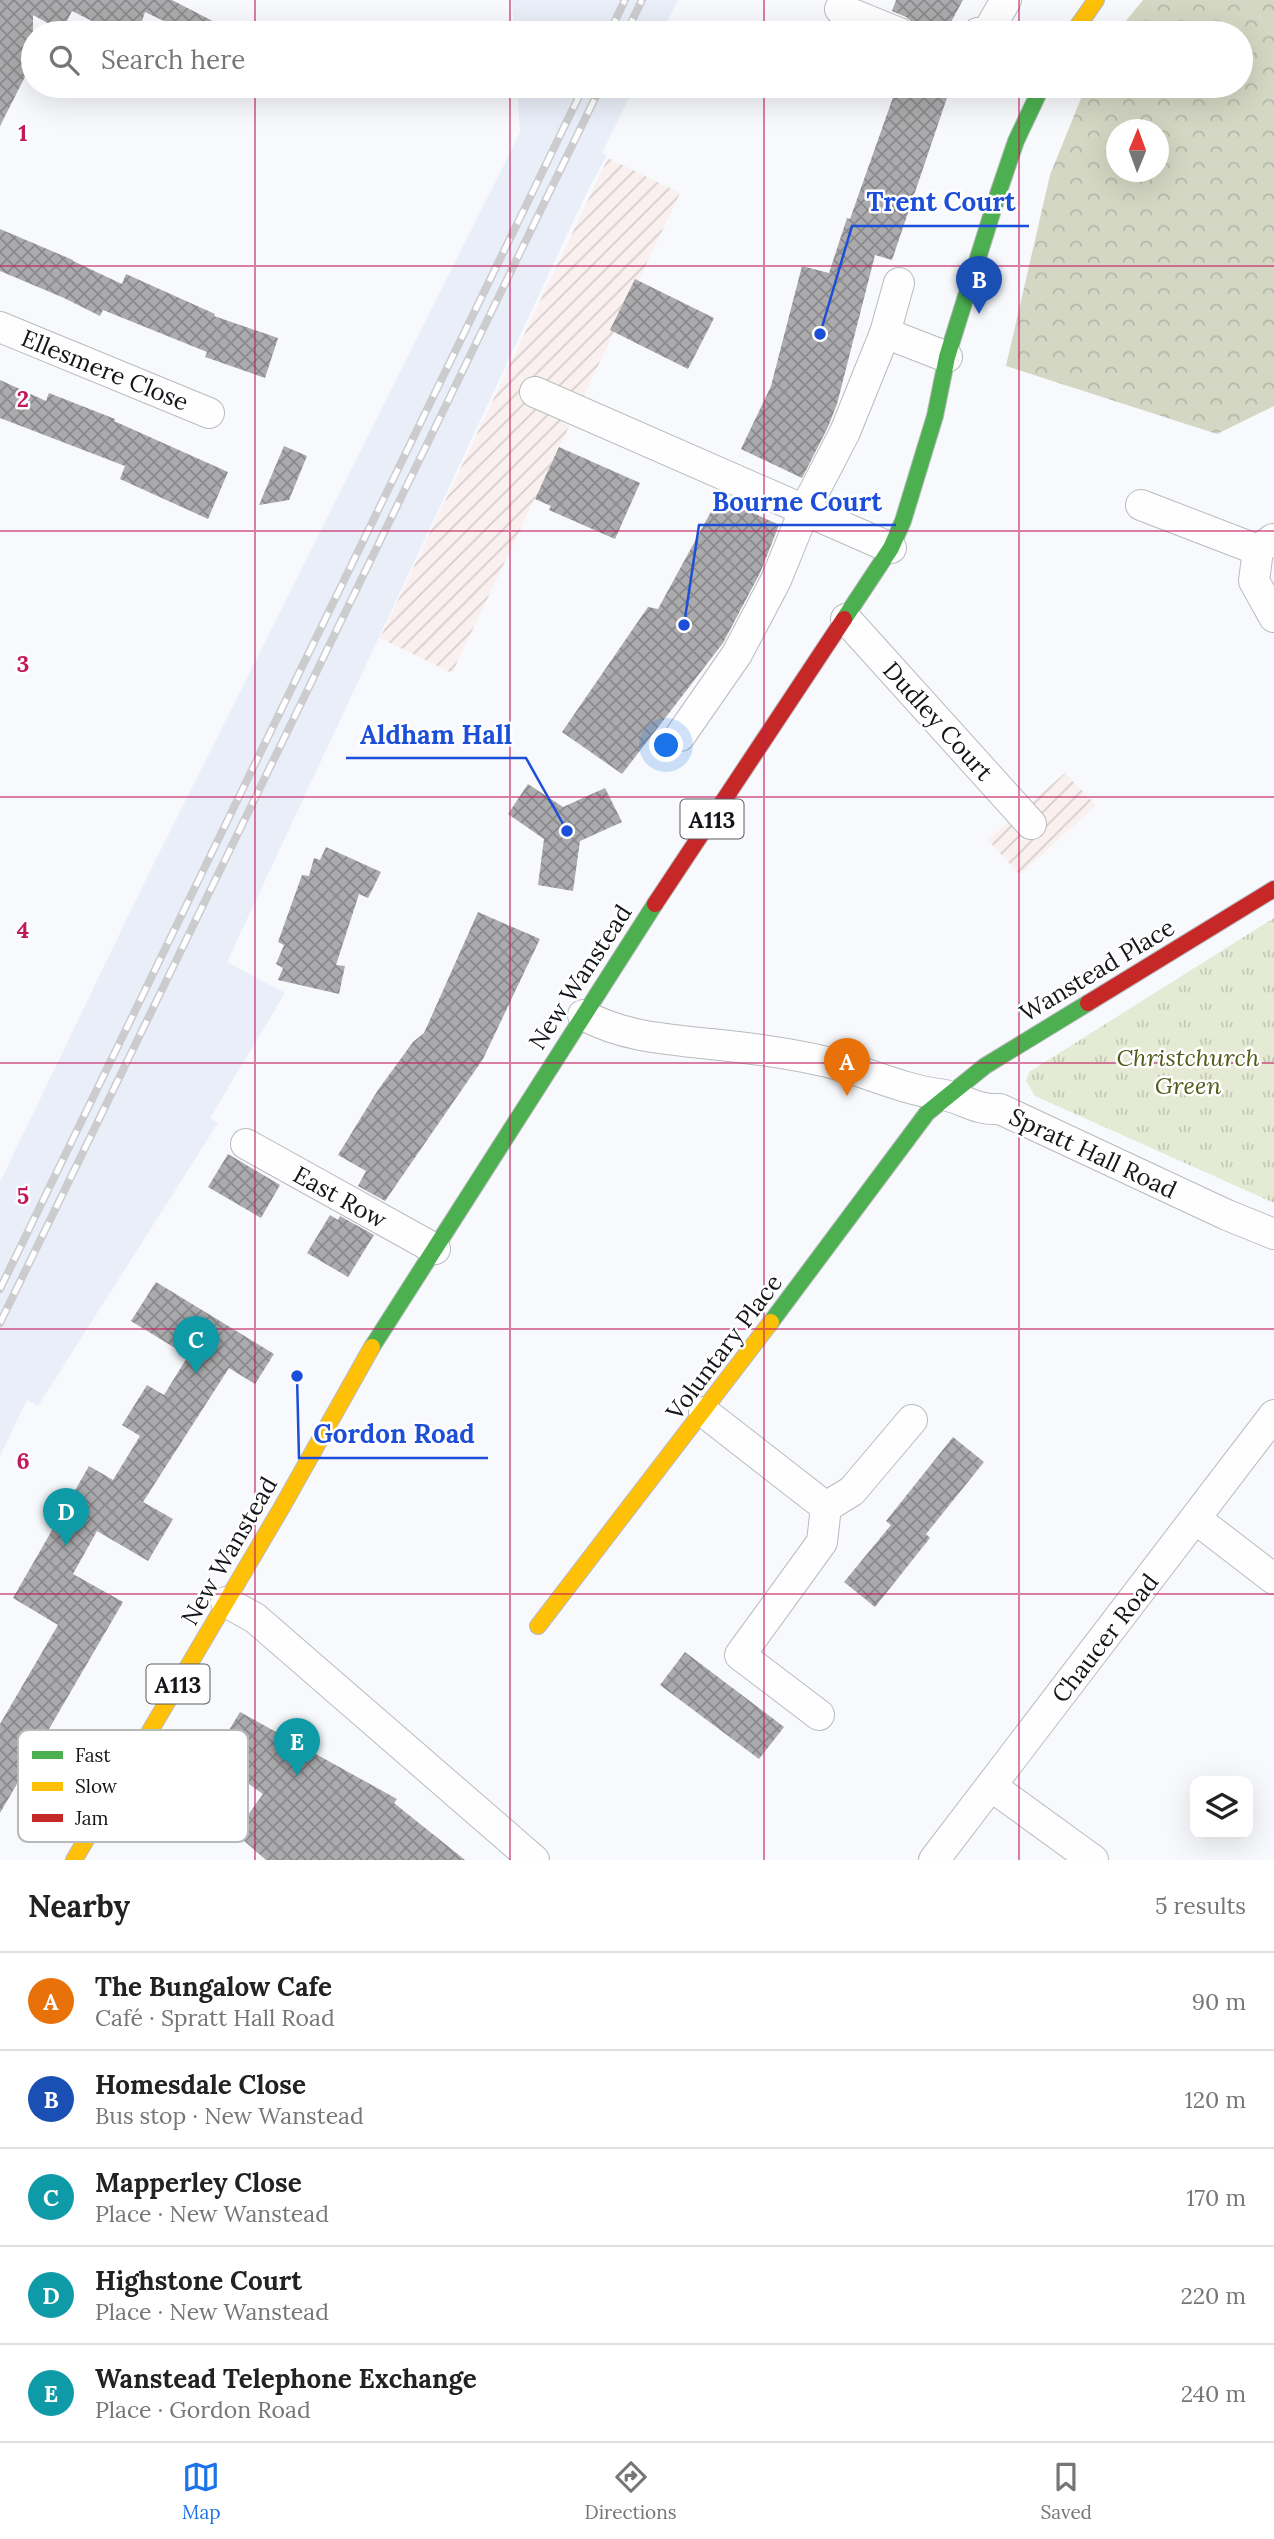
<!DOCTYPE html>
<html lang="en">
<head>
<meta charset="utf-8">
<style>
	:root { --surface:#fff; --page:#f2f2f2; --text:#222; --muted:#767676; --line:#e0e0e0; --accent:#1a73e8 }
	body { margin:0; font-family:Lora,serif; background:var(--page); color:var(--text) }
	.controls { position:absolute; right:21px; bottom:21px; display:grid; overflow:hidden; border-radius:14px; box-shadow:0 7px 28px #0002 }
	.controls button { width:63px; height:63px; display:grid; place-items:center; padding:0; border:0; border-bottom:2px solid var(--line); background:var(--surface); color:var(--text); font:35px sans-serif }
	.compass { position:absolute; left:1106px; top:119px; width:63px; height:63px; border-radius:50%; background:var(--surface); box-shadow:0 7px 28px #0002; rotate:1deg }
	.you { position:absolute; left:667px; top:746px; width:24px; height:24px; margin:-18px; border:5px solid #fff; border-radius:50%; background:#1a73e8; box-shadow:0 0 0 10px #1a73e833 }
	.badge { display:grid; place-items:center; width:46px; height:46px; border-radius:50%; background:var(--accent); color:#fff; font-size:23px; font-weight:700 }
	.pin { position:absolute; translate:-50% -58px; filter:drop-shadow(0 2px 4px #0008) }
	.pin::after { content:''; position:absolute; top:37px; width:24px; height:21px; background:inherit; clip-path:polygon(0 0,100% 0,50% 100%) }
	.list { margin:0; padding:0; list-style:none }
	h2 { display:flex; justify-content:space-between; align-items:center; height:91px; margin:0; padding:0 28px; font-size:30px }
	h2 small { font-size:23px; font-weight:400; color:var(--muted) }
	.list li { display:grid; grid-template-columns:46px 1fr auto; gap:21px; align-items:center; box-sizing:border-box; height:98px; padding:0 28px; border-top:2px solid var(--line) }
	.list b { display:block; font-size:26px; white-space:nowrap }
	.list p { margin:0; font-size:23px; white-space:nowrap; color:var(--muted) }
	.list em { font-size:23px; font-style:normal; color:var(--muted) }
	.icon { flex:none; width:38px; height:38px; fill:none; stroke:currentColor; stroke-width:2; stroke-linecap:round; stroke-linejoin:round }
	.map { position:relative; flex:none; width:1274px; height:1860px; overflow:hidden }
	.search { position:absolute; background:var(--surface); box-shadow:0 7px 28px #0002; left:21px; right:21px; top:21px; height:77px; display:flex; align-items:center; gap:18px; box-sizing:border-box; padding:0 24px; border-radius:38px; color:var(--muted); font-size:26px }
	.sheet { height:581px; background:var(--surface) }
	nav { display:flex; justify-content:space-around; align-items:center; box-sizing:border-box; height:98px; border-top:2px solid var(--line); background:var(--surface); font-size:19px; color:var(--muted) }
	nav a { display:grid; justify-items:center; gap:4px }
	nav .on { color:var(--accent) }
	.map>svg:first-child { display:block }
	.industrial { fill:url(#industrial-furrows) }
	.built { fill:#e9eef8 }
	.grass { fill:url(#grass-tufts) }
	.forest { fill:url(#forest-crowns); fill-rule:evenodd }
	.building { fill:url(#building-cross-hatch) }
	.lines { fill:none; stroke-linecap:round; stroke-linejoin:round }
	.street-casing { stroke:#b9bbbe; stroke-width:32 }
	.fast-casing { stroke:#b9bbbe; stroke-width:18 }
	.slow-casing { stroke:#b9bbbe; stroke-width:18 }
	.jam-casing { stroke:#b9bbbe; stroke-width:18 }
	.street { stroke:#fefeff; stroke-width:30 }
	.fast { stroke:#4caf50; stroke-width:16 }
	.slow { stroke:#ffc107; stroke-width:16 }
	.jam { stroke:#c62828; stroke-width:16 }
	.rail-casing { stroke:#cccccd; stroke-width:8 }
	.rail { stroke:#fff; stroke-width:5; stroke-dasharray:16; stroke-linecap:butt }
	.grid { fill:none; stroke:#c2185b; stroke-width:2; stroke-opacity:0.55 }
	.labels { text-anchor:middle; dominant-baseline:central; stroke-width:5; stroke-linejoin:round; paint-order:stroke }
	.shield { fill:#fff; stroke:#5a5c5f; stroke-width:2 }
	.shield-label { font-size:23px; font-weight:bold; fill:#14161a }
	.street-label { font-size:24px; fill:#14161a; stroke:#fff }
	.park-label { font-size:24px; font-style:italic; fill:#545a1a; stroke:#fff }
	.key { fill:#fff; stroke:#b8b9ba; stroke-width:2 }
	.key-label { font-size:19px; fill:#14161a }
	.grid-label { font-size:23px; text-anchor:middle; font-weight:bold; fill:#c2185b; stroke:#fff; stroke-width:5; stroke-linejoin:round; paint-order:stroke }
	.leader { fill:none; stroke:#1d4ed8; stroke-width:2.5 }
	.callout-dot { fill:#1d4ed8; stroke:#fff; stroke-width:2.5 }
	.callout-label { font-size:26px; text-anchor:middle; font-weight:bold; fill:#1d4ed8; stroke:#fff; stroke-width:5; stroke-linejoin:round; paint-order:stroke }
</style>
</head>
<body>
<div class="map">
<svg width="1274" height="1860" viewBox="0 0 1274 1860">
	<defs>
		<pattern id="industrial-furrows" width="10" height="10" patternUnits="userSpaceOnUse" patternTransform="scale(1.75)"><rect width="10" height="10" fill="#fbf0f0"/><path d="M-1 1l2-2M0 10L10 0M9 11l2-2" fill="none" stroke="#d6cdcd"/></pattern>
		<pattern id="grass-tufts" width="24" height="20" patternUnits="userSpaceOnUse" patternTransform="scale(1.75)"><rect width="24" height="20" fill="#e5ead5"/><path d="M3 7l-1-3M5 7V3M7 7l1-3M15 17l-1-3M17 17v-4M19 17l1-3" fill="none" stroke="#c4c8b6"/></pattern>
		<pattern id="forest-crowns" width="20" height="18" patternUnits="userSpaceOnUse" patternTransform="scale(1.75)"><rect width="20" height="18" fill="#d3d7c3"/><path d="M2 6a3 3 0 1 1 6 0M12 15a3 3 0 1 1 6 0" fill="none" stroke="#b4b8a7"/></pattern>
		<pattern id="building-cross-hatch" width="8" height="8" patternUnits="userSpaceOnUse" patternTransform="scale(1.75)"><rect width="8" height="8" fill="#abaaac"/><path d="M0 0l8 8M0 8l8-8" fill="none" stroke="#8a898b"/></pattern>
	</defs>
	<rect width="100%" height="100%" fill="#f7f9fd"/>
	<g class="industrial">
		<polygon points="608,158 680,193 452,673 380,638"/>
		<polygon points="1065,773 1096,805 1020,875 988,840"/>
	</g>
	<g class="built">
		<polygon points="512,0 678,0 661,33 514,33"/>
		<polygon points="517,86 635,86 602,153 607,155 588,190 227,962 285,993 210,1118 218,1123 38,1406 27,1400 0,1456 0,1182 149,873 511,151 520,132"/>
	</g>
	<polygon class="grass" points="1274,918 1274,1203 1035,1096 1026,1081 1029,1072"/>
	<path class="forest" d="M1143,0H1274V406L1217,434L1006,366L1050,175L1086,86H1241V33H1116ZM1116,130H1158V172H1116Z"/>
	<g class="building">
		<polygon points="0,0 172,0 230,30 228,33 189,33 145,12 139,30 132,33 116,33 72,11 62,31 33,15 33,61 0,126"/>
		<polygon points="896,0 963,0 945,33 927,33 916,29 912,22 906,17 892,11"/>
		<polygon points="897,86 951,86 892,260 875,255 837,404 828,427 802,478 741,449 771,386 802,266 829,273 847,218 850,219"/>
		<polygon points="0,229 73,260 73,261 122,284 126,274 215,314 214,316 278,338 265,378 205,357 207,352 103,310 100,316 64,298 0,271"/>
		<polygon points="635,279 714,318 688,369 610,330"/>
		<polygon points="0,380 46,401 49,393 115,419 114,421 228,472 208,519 120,479 125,466 0,418"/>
		<polygon points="284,446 307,456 289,500 259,505"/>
		<polygon points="559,447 640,483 615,539 549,510 551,506 535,499"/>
		<polygon points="719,497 779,525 760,573 723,643 622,774 562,732 648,607 658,609"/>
		<polygon points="528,784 563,807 605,788 622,822 580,841 573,891 538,885 544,839 508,814"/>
		<polygon points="326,847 381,872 368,898 359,894 336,965 345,966 339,994 278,980 283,968 276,964 284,945 278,942 302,875 309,876 314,858 320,860"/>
		<polygon points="478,912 540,939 483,1059 385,1201 358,1186 366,1171 338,1155 378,1090 413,1042 424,1033"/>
		<polygon points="228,1154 280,1185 261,1218 208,1187"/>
		<polygon points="330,1215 338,1220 340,1216 374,1235 348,1277 307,1253"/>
		<polygon points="156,1282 274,1354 255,1384 229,1368 143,1502 173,1519 148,1561 97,1531 73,1574 123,1602 0,1813 0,1724 58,1625 13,1598 89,1466 113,1480 140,1436 122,1425 147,1385 164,1395 188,1356 131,1321"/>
		<polygon points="953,1437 984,1462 926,1534 930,1538 875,1607 844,1582 891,1525 886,1521"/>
		<polygon points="685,1652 784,1727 759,1759 660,1685"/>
		<polygon points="240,1712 397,1799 394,1803 465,1860 266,1860 235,1833 263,1794 212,1758"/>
	</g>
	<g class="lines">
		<defs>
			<g id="street">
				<polyline points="840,9 899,33"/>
				<polyline points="978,33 988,31 1006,0"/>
				<polyline points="0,327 209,413"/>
				<polyline points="885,333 947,357"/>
				<polyline points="535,392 891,548"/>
				<polyline points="1141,505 1258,550"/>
				<polyline points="1273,539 1258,550 1254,581 1274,617"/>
				<polyline points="846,619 1031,824"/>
				<polyline points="680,736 737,654 776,580 804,511 845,432 885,333 899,283"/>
				<path d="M583,1015C625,1037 664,1039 711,1044C750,1048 789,1053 827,1062C865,1071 900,1089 939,1094C962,1097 975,1111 1000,1109L1227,1215L1274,1234"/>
				<polyline points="246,1144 435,1249"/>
				<polyline points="704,1412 826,1507 822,1542 740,1655 819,1715"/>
				<polyline points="826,1507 852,1491 912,1420"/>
				<polyline points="1196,1519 1274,1579"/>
				<polyline points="226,1602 255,1618 534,1860"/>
				<polyline points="991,1786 1093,1860"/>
				<polyline points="934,1860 1274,1415"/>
			</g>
			<g id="fast">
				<polyline points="844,619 891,548 903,521 935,416 947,357 998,194 1016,141 1042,86"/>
				<polyline points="771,1322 927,1113 985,1066 1088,1003"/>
				<polyline points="372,1347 655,904"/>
			</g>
			<g id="slow">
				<polyline points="1073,33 1096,0"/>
				<polyline points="538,1626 771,1322"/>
				<polyline points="74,1860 282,1507 372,1347"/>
			</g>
			<g id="jam">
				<polyline points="655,904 844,619"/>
				<polyline points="1088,1003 1274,889"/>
			</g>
		</defs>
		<use href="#street" class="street-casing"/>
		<use href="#fast" class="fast-casing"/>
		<use href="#slow" class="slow-casing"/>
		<use href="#jam" class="jam-casing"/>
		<use href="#street" class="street"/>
		<use href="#fast" class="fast"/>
		<use href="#slow" class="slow"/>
		<use href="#jam" class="jam"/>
		<defs>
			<g id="rail">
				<polyline points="609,33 625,0"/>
				<polyline points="626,33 642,0"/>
				<polyline points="0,1289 584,86"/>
				<polyline points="0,1323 601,86"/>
			</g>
		</defs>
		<use href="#rail" class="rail-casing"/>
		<use href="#rail" class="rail"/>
	</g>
	<path class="grid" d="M255,0V33M510,0V33M764,0V33M1019,0V33M255,86V1860M510,86V1860M764,86V1860M1019,86V1860M0,266H1274M0,531H1274M0,797H1274M0,1063H1274M0,1329H1274M0,1594H1274"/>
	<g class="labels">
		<g class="shield">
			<rect x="680.5" y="799.5" width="63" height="39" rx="5"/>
			<rect x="146.5" y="1664.5" width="63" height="39" rx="5"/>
		</g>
		<g class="shield-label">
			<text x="712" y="819">A113</text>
			<text x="178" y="1684">A113</text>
		</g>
		<g class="street-label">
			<text transform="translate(105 370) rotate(22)">Ellesmere Close</text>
			<text transform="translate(938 721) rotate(48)">Dudley Court</text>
			<text transform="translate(1097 970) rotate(-31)">Wanstead Place</text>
			<text transform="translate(580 977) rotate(-57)">New Wanstead</text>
			<text transform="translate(1093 1153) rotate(25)">Spratt Hall Road</text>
			<text transform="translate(340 1197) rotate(29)">East Row</text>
			<text transform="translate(724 1347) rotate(-53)">Voluntary Place</text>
			<text transform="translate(229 1551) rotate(-60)">New Wanstead</text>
			<text transform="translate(1105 1638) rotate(-52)">Chaucer Road</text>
		</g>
		<g class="park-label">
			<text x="1188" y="1057">Christchurch<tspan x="1188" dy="28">Green</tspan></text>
		</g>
	</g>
	<rect x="18" y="1730" width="230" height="112" rx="10" class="key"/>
	<rect x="32" y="1751" width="31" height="8" fill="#4caf50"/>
	<rect x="32" y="1782" width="31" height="9" fill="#ffc107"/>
	<rect x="32" y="1814" width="31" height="8" fill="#c62828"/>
	<g class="key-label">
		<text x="75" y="1762">Fast</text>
		<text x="75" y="1793">Slow</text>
		<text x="75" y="1825">Jam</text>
	</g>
	<g class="grid-label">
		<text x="23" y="141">1</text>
		<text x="23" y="407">2</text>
		<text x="23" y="672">3</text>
		<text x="23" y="938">4</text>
		<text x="23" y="1204">5</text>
		<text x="23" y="1469">6</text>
	</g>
	<path class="leader" d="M820 334L852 226H1029M684 625L699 525H896M567 831L526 758H346M297 1376L299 1458H488"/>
	<g class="callout-dot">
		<circle cx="820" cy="334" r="7"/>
		<circle cx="684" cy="625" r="7"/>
		<circle cx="567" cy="831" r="7"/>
		<circle cx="297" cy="1376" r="7"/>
	</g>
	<g class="callout-label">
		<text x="941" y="211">Trent Court</text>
		<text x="797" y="511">Bourne Court</text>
		<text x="436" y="744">Aldham Hall</text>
		<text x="394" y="1443">Gordon Road</text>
	</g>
</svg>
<div class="controls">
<button><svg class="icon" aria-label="layers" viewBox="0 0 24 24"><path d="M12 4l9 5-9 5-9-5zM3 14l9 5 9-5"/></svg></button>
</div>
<svg class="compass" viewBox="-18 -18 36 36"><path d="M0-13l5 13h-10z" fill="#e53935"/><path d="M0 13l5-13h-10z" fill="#767676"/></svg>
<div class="you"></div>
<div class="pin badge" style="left:847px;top:1096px;background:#e8710a">A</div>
<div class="pin badge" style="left:979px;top:314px;background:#1a4fb4">B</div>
<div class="pin badge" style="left:196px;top:1374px;background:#0f9aa8">C</div>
<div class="pin badge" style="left:66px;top:1546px;background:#0f9aa8">D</div>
<div class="pin badge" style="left:297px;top:1776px;background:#0f9aa8">E</div>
<div class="search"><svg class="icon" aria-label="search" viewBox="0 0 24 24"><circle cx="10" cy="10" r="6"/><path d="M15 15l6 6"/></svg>Search here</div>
</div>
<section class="sheet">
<h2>Nearby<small>5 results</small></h2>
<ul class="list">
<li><span class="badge" style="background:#e8710a">A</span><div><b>The Bungalow Cafe</b><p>Café · Spratt Hall Road</p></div><em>90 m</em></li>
<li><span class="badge" style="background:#1a4fb4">B</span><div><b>Homesdale Close</b><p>Bus stop · New Wanstead</p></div><em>120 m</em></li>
<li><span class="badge" style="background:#0f9aa8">C</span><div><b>Mapperley Close</b><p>Place · New Wanstead</p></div><em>170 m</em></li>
<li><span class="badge" style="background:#0f9aa8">D</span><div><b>Highstone Court</b><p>Place · New Wanstead</p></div><em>220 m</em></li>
<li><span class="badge" style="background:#0f9aa8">E</span><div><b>Wanstead Telephone Exchange</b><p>Place · Gordon Road</p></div><em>240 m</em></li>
</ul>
</section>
<nav>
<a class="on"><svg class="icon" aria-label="map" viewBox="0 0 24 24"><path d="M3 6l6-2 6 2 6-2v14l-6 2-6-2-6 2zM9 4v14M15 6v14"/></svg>Map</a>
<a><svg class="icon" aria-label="directions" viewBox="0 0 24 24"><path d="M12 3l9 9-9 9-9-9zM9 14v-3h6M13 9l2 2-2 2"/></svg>Directions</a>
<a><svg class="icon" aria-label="saved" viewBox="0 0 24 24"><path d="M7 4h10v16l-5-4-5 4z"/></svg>Saved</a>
</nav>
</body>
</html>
